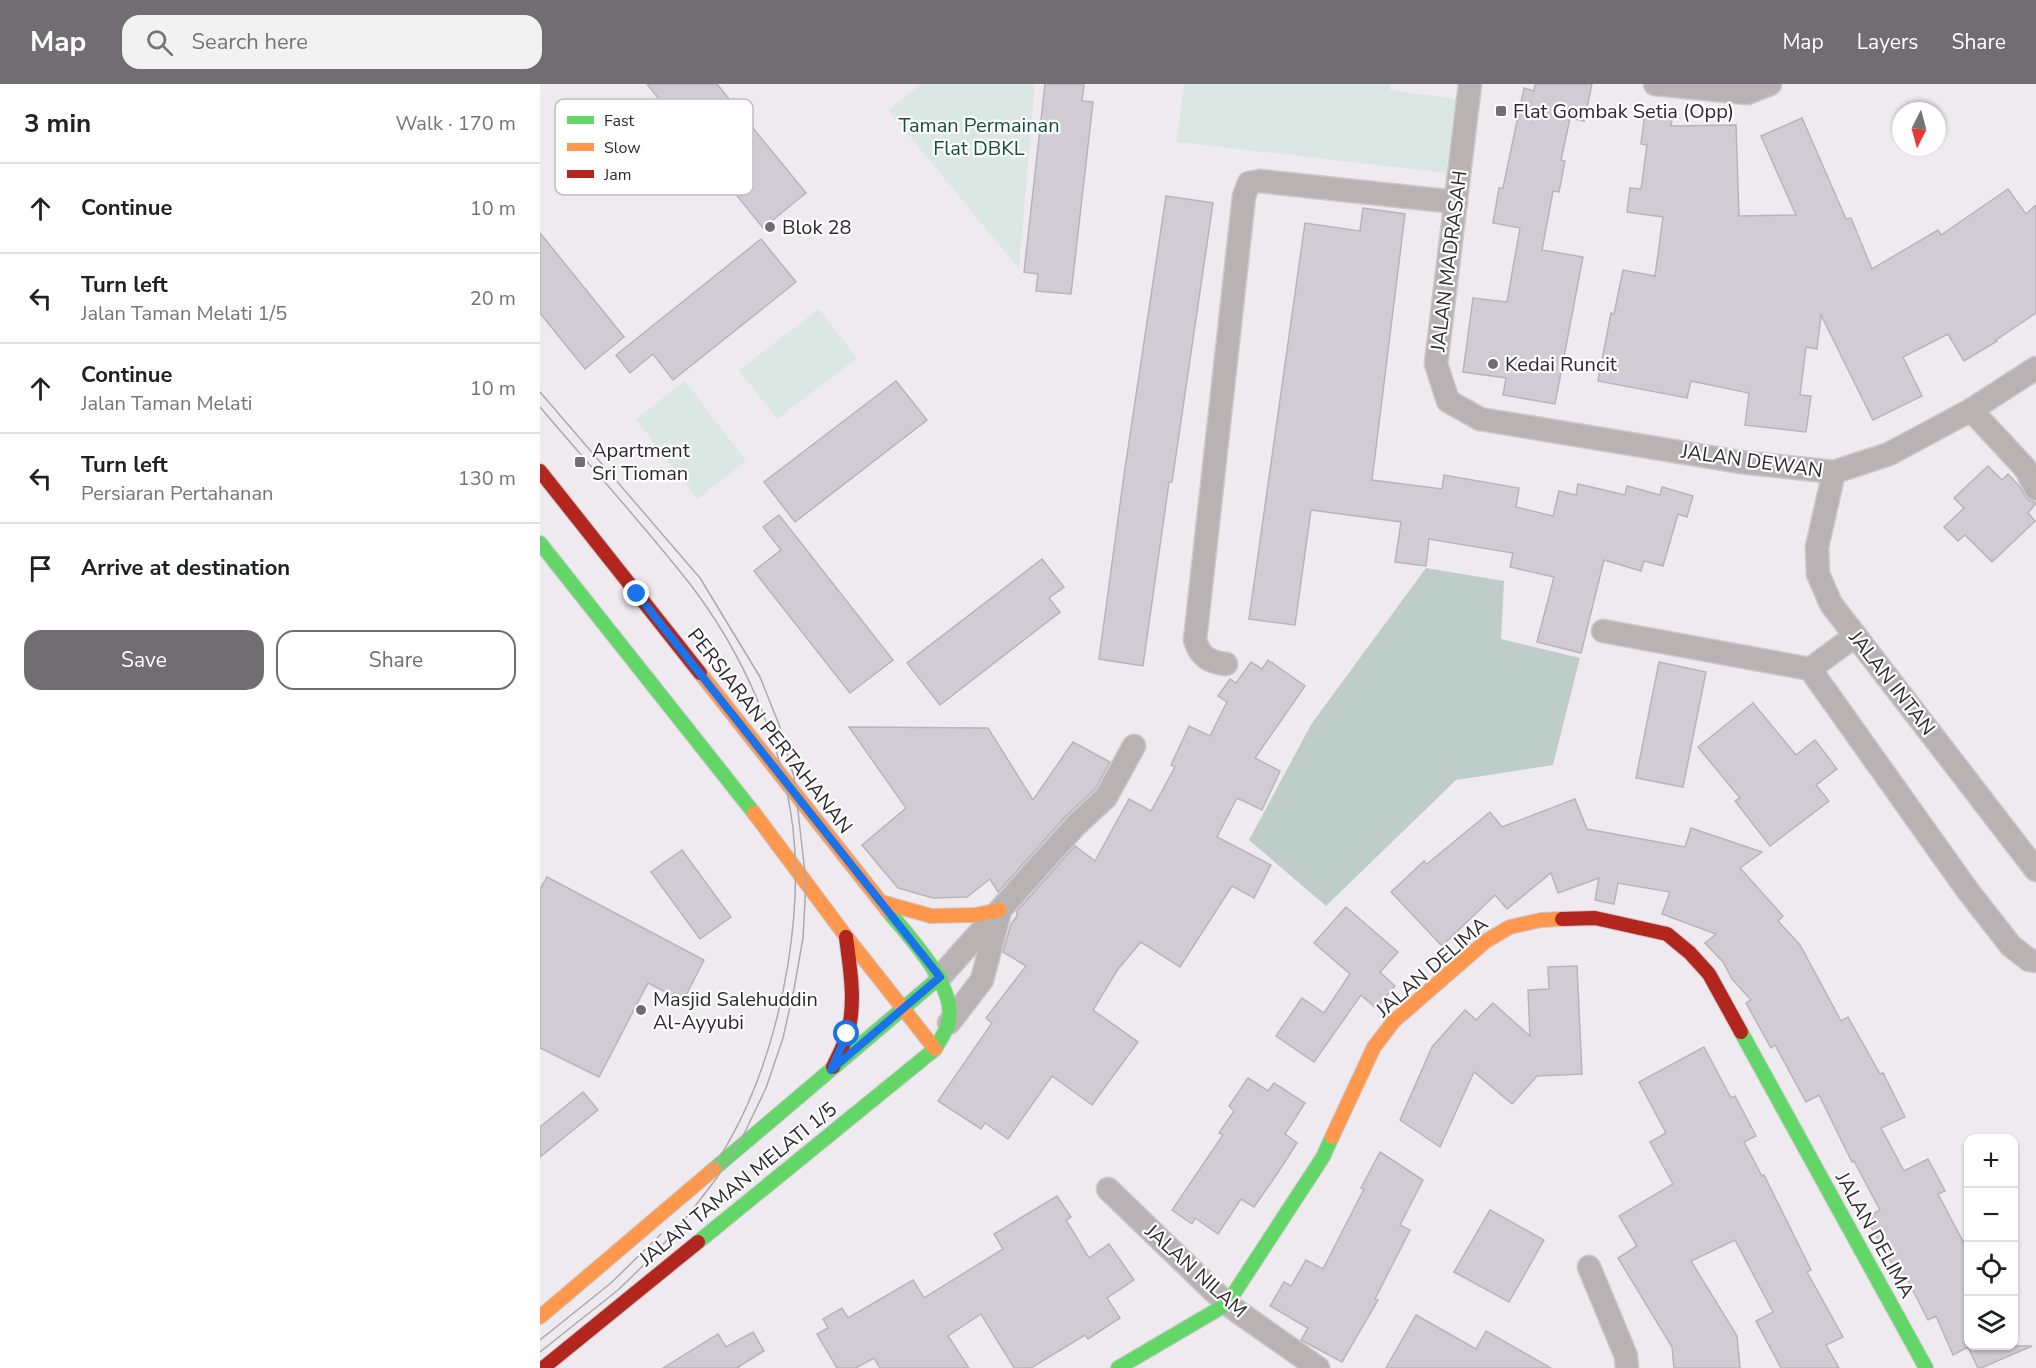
<!DOCTYPE html>
<html lang="en">
<head>
<meta charset="utf-8">
<style>
	:root { --surface:#fff; --page:#f2f2f2; --text:#202124; --muted:#757577; --line:#e0e0e0; --accent:#716d72 }
	body { margin:0; font-family:"Nunito Sans",sans-serif; background:var(--page); color:var(--text) }
	.controls { position:absolute; right:18px; bottom:18px; display:grid; overflow:hidden; border-radius:12px; box-shadow:0 2px 4px #0004 }
	.controls button { width:54px; height:54px; display:grid; place-items:center; padding:0; border:0; border-bottom:2px solid var(--line); background:var(--surface); color:var(--text); font:30px sans-serif }
	.compass { position:absolute; left:1352px; top:18px; width:54px; height:54px; border-radius:50%; background:var(--surface); box-shadow:0 2px 4px #0004; rotate:186deg }
	.stop { position:absolute; width:18px; height:18px; margin:-14px; border:4px solid #1a73e8; border-radius:50%; background:#fff }
	.stop.end { background:#1a73e8; border-color:#fff; box-shadow:0 2px 6px #0008 }
	.list { margin:0; padding:0; list-style:none }
	h2 { display:flex; justify-content:space-between; align-items:center; height:78px; margin:0; padding:0 24px; font-size:26px }
	h2 small { font-size:20px; font-weight:400; color:var(--muted) }
	.list li { display:grid; grid-template-columns:39px 1fr auto; gap:18px; align-items:center; box-sizing:border-box; height:90px; padding:0 24px; border-top:2px solid var(--line) }
	.list b { display:block; font-size:22px; white-space:nowrap }
	.list p { margin:0; font-size:20px; white-space:nowrap; color:var(--muted) }
	.list em { font-size:20px; font-style:normal; color:var(--muted) }
	.actions { display:flex; gap:12px; padding:18px 24px }
	.actions a { flex:1; padding:14px 0; border:2px solid var(--accent); border-radius:18px; text-align:center; font-size:21px; color:var(--accent) }
	.actions .main { background:var(--accent); color:#fff }
	.icon { flex:none; width:33px; height:33px; fill:none; stroke:currentColor; stroke-width:2; stroke-linecap:round; stroke-linejoin:round }
	.map { position:relative; flex:none; width:1496px; height:1284px; overflow:hidden }
	header { display:flex; align-items:center; gap:36px; box-sizing:border-box; height:84px; padding:0 30px; background:var(--accent); color:#fff }
	header strong { font-size:28px }
	nav { display:flex; gap:33px; margin-inline-start:auto; font-size:21px }
	.search { width:420px; height:54px; background:var(--page); display:flex; align-items:center; gap:15px; box-sizing:border-box; padding:0 21px; border-radius:18px; color:var(--muted); font-size:22px }
	main { display:flex }
	aside { flex:1; background:var(--surface) }
	.map>svg:first-child { display:block }
	.green { fill:#dbe7e2 }
	.forest { fill:#becdc7 }
	.building { fill:#d1ccd3; stroke:#b8b4ba; stroke-width:1.5 }
	.lines { fill:none; stroke-linecap:round; stroke-linejoin:round }
	.street-casing { stroke:#cbc8cc; stroke-width:25 }
	.fast-casing { stroke:#cbc8cc; stroke-width:16 }
	.slow-casing { stroke:#cbc8cc; stroke-width:16 }
	.jam-casing { stroke:#cbc8cc; stroke-width:16 }
	.street { stroke:#b8b3b2; stroke-width:22 }
	.fast { stroke:#63d668; stroke-width:14 }
	.slow { stroke:#ff974d; stroke-width:14 }
	.jam { stroke:#b3261e; stroke-width:14 }
	.tram { stroke:#aea9aa; stroke-width:1.5 }
	.route { stroke:#1a73e8; stroke-width:8 }
	.poi-dot { fill:#716d72; stroke:#fff; stroke-width:2 }
	.labels { text-anchor:middle; dominant-baseline:central; stroke-width:4.5; stroke-linejoin:round; paint-order:stroke }
	.poi-label { font-size:20px; fill:#2d292e; stroke:#fff; text-anchor:start }
	.park-label { font-size:20px; fill:#134f39; stroke:#fff }
	.street-label { font-size:20px; fill:#2d292e; stroke:#fff }
	.key { fill:#fff; stroke:#c0bfc0; stroke-width:1.5 }
	.key-label { font-size:16px; fill:#2d292e }
</style>
</head>
<body>
<header>
<strong>Map</strong>
<div class="search"><svg class="icon" aria-label="search" viewBox="0 0 24 24"><circle cx="10" cy="10" r="6"/><path d="M15 15l6 6"/></svg>Search here</div>
<nav><a>Map</a><a>Layers</a><a>Share</a></nav>
</header>
<main>
<aside>
<h2>3 min<small>Walk · 170 m</small></h2>
<ul class="list">
<li><svg class="icon" aria-label="ahead" viewBox="0 0 24 24"><path d="M12 20V5M6 11l6-6 6 6"/></svg><div><b>Continue</b></div><em>10 m</em></li>
<li><svg class="icon" aria-label="left" viewBox="0 0 24 24"><path d="M17 20v-9H6M10 6l-5 5 5 5"/></svg><div><b>Turn left</b><p>Jalan Taman Melati 1/5</p></div><em>20 m</em></li>
<li><svg class="icon" aria-label="ahead" viewBox="0 0 24 24"><path d="M12 20V5M6 11l6-6 6 6"/></svg><div><b>Continue</b><p>Jalan Taman Melati</p></div><em>10 m</em></li>
<li><svg class="icon" aria-label="left" viewBox="0 0 24 24"><path d="M17 20v-9H6M10 6l-5 5 5 5"/></svg><div><b>Turn left</b><p>Persiaran Pertahanan</p></div><em>130 m</em></li>
<li><svg class="icon" aria-label="arrive" viewBox="0 0 24 24"><path d="M6 21V4h12l-3 4 3 4H6"/></svg><div><b>Arrive at destination</b></div></li>
</ul>
<div class="actions"><a class="main">Save</a><a>Share</a></div>
</aside>
<div class="map">
<svg width="1496" height="1284" viewBox="0 0 1496 1284">
	<rect width="100%" height="100%" fill="#efeaf0"/>
	<g class="green">
		<polygon points="381,0 495,0 479,185 348,26"/>
		<polygon points="644,0 850,0 850,6 916,15 906,89 637,58"/>
		<polygon points="279,225 317,274 237,335 199,286"/>
		<polygon points="145,297 206,377 157,415 96,335"/>
	</g>
	<polygon class="forest" points="886,484 964,497 961,555 1040,574 1013,681 916,696 786,822 709,756 772,639"/>
	<g class="building">
		<polygon points="107,0 177,0 266,109 223,144"/>
		<polygon points="505,0 544,0 542,17 553,18 531,210 496,207 498,190 484,188"/>
		<polygon points="995,0 1052,0 1044,37 1030,34 1021,76 1025,77 1019,108 1013,107 1002,166 1043,173 1015,320 963,311 966,294 923,288 933,214 967,218 980,144 953,139 959,104 963,104 984,4 994,7"/>
		<polygon points="1105,28 1133,30 1131,42 1196,41 1199,132 1256,131 1221,52 1262,34 1306,135 1311,134 1332,185 1398,146 1401,151 1468,105 1486,130 1496,121 1496,229 1456,256 1457,257 1424,277 1408,250 1363,273 1382,312 1333,336 1281,231 1277,265 1266,263 1260,311 1271,312 1266,348 1205,341 1209,309 1151,297 1147,314 1058,297 1071,229 1074,230 1083,186 1115,192 1123,133 1087,128 1090,104 1101,105 1107,61 1101,60"/>
		<polygon points="626,112 673,119 632,398 629,398 603,582 559,575 584,391"/>
		<polygon points="823,124 865,130 832,396 902,405 904,391 979,404 976,423 1013,432 1019,407 1036,411 1038,400 1085,411 1087,402 1120,411 1122,403 1153,412 1147,433 1138,430 1123,482 1104,477 1101,487 1064,476 1041,569 997,558 1014,493 970,483 973,469 889,455 886,482 855,478 861,438 771,426 755,541 709,535 765,139 820,147"/>
		<polygon points="0,149 84,253 45,285 0,229"/>
		<polygon points="221,155 256,198 133,296 113,270 90,289 76,271"/>
		<polygon points="356,297 387,336 255,438 224,398"/>
		<polygon points="1448,382 1462,396 1468,390 1479,402 1488,416 1496,419 1488,429 1495,437 1452,478 1425,451 1418,457 1404,443 1424,424 1414,414"/>
		<polygon points="239,431 353,576 310,609 214,487 241,466 223,443"/>
		<polygon points="502,475 524,503 509,514 520,528 400,621 367,579"/>
		<polygon points="728,576 765,602 715,674 740,687 722,726 697,714 677,753 731,781 714,814 692,802 640,883 601,858 578,885 553,926 598,958 552,1021 512,992 468,1055 445,1039 441,1045 398,1017 452,939 446,934 486,882 463,868 471,840 477,832 477,827 535,762 555,777 589,715 611,727 635,683 631,681 649,642 670,652 687,618 678,612 690,595 696,599 711,578 722,585"/>
		<polygon points="1119,578 1166,588 1143,703 1096,694"/>
		<polygon points="1213,619 1256,671 1275,656 1297,685 1276,701 1289,717 1230,762 1195,717 1200,714 1158,663"/>
		<polygon points="309,643 448,644 493,716 533,658 570,678 555,705 526,732 458,808 450,795 427,813 393,814 358,804 322,761 366,724"/>
		<polygon points="1035,715 1047,745 1145,763 1151,744 1222,768 1200,784 1243,832 1238,837 1260,861 1301,937 1308,933 1340,990 1343,989 1365,1033 1341,1044 1364,1087 1388,1075 1405,1107 1398,1110 1428,1167 1428,1262 1492,1262 1441,1284 1438,1284 1428,1263 1413,1271 1396,1232 1388,1236 1367,1195 1362,1198 1326,1134 1340,1126 1314,1077 1312,1078 1279,1011 1266,1018 1235,961 1231,964 1206,919 1211,916 1192,895 1183,878 1165,859 1176,850 1122,830 1130,808 1078,799 1074,820 1055,816 1059,794 1018,809 1011,789 967,825 955,811 902,862 851,808 884,777 887,780 950,728 962,743"/>
		<polygon points="142,766 191,833 160,855 111,788"/>
		<polygon points="7,793 164,876 143,917 108,899 59,993 0,964 0,805"/>
		<polygon points="806,823 858,868 840,888 855,902 836,924 821,911 774,978 736,952 762,914 784,929 810,890 774,859"/>
		<polygon points="1037,882 1042,990 997,992 972,1020 934,988 900,1063 860,1036 892,963 925,926 936,936 953,919 990,952 988,906 1009,905 1008,883"/>
		<polygon points="1164,963 1191,1014 1195,1012 1216,1052 1204,1058 1222,1092 1224,1091 1271,1186 1267,1188 1303,1253 1286,1261 1299,1284 1241,1284 1216,1237 1233,1228 1195,1156 1151,1177 1197,1252 1200,1284 1134,1284 1132,1263 1078,1174 1097,1162 1079,1132 1133,1100 1110,1058 1126,1049 1099,998"/>
		<polygon points="708,994 728,1007 734,999 765,1019 745,1050 757,1059 737,1090 714,1123 701,1115 678,1150 655,1134 652,1140 632,1126 683,1051 679,1049 694,1027 689,1022"/>
		<polygon points="43,1008 58,1026 0,1073 0,1043"/>
		<polygon points="840,1068 883,1096 860,1141 870,1146 835,1215 838,1216 802,1278 761,1256 768,1244 730,1222 744,1198 751,1202 766,1176 783,1185 824,1105 821,1104"/>
		<polygon points="517,1112 531,1133 526,1136 549,1174 569,1160 594,1196 567,1214 580,1234 548,1255 545,1251 491,1284 474,1284 441,1230 408,1252 429,1284 340,1284 334,1274 316,1284 297,1284 277,1250 288,1244 283,1235 302,1224 308,1234 373,1196 384,1214 463,1165 454,1150"/>
		<polygon points="950,1126 1004,1156 969,1218 914,1188"/>
		<polygon points="876,1231 936,1265 946,1247 1011,1284 846,1284"/>
		<polygon points="213,1248 224,1267 198,1283 199,1284 123,1284 178,1250 186,1263"/>
	</g>
	<g class="lines">
		<defs>
			<g id="street">
				<polyline points="930,0 896,280 908,317 940,335 1200,378 1294,388 1349,370 1431,326 1496,284"/>
				<polyline points="1115,0 1207,9 1230,0"/>
				<polyline points="1431,326 1485,384 1496,405"/>
				<polyline points="1294,388 1277,463 1278,490 1291,520 1496,786"/>
				<polyline points="1063,547 1270,585 1428,807 1471,862 1489,876 1496,877"/>
				<path d="M686,580C669,578 660,573 655,556L704,112L709,99L720,97L916,118"/>
				<polyline points="1270,585 1315,552"/>
				<polyline points="400,893 536,741 566,713 594,662"/>
				<polyline points="409,939 442,896 459,831"/>
				<polyline points="568,1105 687,1220 778,1284"/>
				<polyline points="1049,1183 1086,1272 1087,1284"/>
			</g>
			<g id="fast">
				<polyline points="0,459 214,729"/>
				<polyline points="1201,948 1386,1284"/>
				<polyline points="174,1085 400,893"/>
				<path d="M158,1158L395,965C399,957 406,948 408,940C419,904 369,853 348,827"/>
				<polyline points="578,1284 687,1220 783,1073 792,1053"/>
			</g>
			<g id="slow">
				<polyline points="160,589 348,827"/>
				<polyline points="214,729 305,851 395,965"/>
				<polyline points="341,818 391,832 435,831 460,826"/>
				<polyline points="792,1053 834,963 854,937 946,857 970,843 1001,836 1022,835"/>
				<polyline points="0,1233 174,1085"/>
			</g>
			<g id="jam">
				<polyline points="0,387 160,589"/>
				<polyline points="1022,835 1055,834 1127,850 1150,869 1169,890 1201,948"/>
				<path d="M293,983C298,972 305,960 308,948C316,917 310,884 306,853"/>
				<polyline points="3,1284 158,1158"/>
			</g>
		</defs>
		<use href="#street" class="street-casing"/>
		<use href="#fast" class="fast-casing"/>
		<use href="#slow" class="slow-casing"/>
		<use href="#jam" class="jam-casing"/>
		<use href="#street" class="street"/>
		<use href="#fast" class="fast"/>
		<use href="#slow" class="slow"/>
		<use href="#jam" class="jam"/>
		<g class="tram">
			<polyline points="0,308 160,494 220,593 240,643 254,693 266,797 263,854 254,905 243,954 226,1004 204,1050 176,1095 142,1139 110,1175 78,1206 0,1268"/>
			<path d="M0,323C50,382 102,439 150,500C203,569 242,657 253,744C258,789 255,836 248,880C236,954 211,1029 168,1091"/>
			<polyline points="0,1256 71,1199 121,1150"/>
		</g>
	</g>
	<g class="lines">
		<polyline class="route" points="97,510 400,893 291,986 307,950"/>
	</g>
	<g class="poi-dot">
		<rect x="955" y="21" width="12" height="12" rx="3"/>
		<circle cx="230" cy="143" r="6"/>
		<circle cx="953" cy="280" r="6"/>
		<rect x="34" y="372" width="12" height="12" rx="3"/>
		<circle cx="101" cy="926" r="6"/>
	</g>
	<g class="labels">
		<g class="poi-label">
			<text x="973" y="27">Flat Gombak Setia (Opp)</text>
			<text x="242" y="143">Blok 28</text>
			<text x="965" y="280">Kedai Runcit</text>
			<text x="52" y="366">Apartment<tspan x="52" dy="23">Sri Tioman</tspan></text>
			<text x="113" y="915">Masjid Salehuddin<tspan x="113" dy="23">Al-Ayyubi</tspan></text>
		</g>
		<g class="park-label">
			<text x="439" y="41">Taman Permainan<tspan x="439" dy="23">Flat DBKL</tspan></text>
		</g>
		<g class="street-label">
			<text transform="translate(909 177) rotate(-83)">JALAN MADRASAH</text>
			<text transform="translate(1212 377) rotate(8)">JALAN DEWAN</text>
			<text transform="translate(1352 599) rotate(52)">JALAN INTAN</text>
			<text transform="translate(230 647) rotate(52)">PERSIARAN PERTAHANAN</text>
			<text transform="translate(892 883) rotate(-41)">JALAN DELIMA</text>
			<text transform="translate(198 1100) rotate(-39)">JALAN TAMAN MELATI 1/5</text>
			<text transform="translate(1335 1151) rotate(61)">JALAN DELIMA</text>
			<text transform="translate(656 1187) rotate(42)">JALAN NILAM</text>
		</g>
	</g>
	<rect x="15" y="15" width="198" height="96" rx="9" class="key"/>
	<rect x="27" y="32" width="27" height="8" fill="#63d668"/>
	<rect x="27" y="59" width="27" height="8" fill="#ff974d"/>
	<rect x="27" y="86" width="27" height="8" fill="#b3261e"/>
	<g class="key-label">
		<text x="64" y="42">Fast</text>
		<text x="64" y="69">Slow</text>
		<text x="64" y="96">Jam</text>
	</g>
</svg>
<div class="controls">
<button>+</button>
<button>−</button>
<button><svg class="icon" aria-label="locate" viewBox="0 0 24 24"><circle cx="12" cy="12" r="6"/><path d="M12 2v4M12 18v4M2 12h4M18 12h4"/></svg></button>
<button><svg class="icon" aria-label="layers" viewBox="0 0 24 24"><path d="M12 4l9 5-9 5-9-5zM3 14l9 5 9-5"/></svg></button>
</div>
<svg class="compass" viewBox="-18 -18 36 36"><path d="M0-13l5 13h-10z" fill="#e53935"/><path d="M0 13l5-13h-10z" fill="#757577"/></svg>
<div class="stop" style="left:307px;top:950px"></div>
<div class="stop end" style="left:97px;top:510px"></div>
</div>
</main>
</body>
</html>
